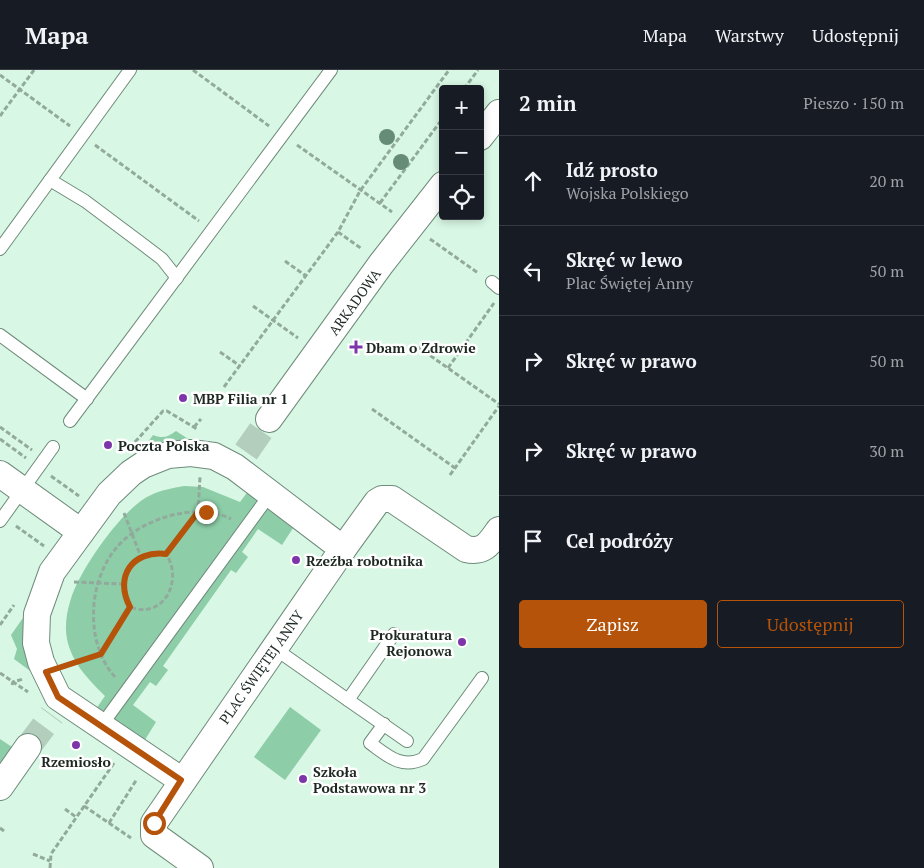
<!DOCTYPE html>
<html lang="pl">
<head>
<meta charset="utf-8">
<style>
	:root { --surface:#171b24; --page:#20242c; --text:#f1f3f6; --muted:#9ea1a6; --line:#363941; --accent:#b45309 }
	body { margin:0; font-family:"PT Serif",serif; background:var(--page); color:var(--text) }
	.controls { position:absolute; right:15px; top:15px; display:grid; overflow:hidden; border-radius:5px; box-shadow:0 2px 8px #0003 }
	.controls button { width:45px; height:45px; display:grid; place-items:center; padding:0; border:0; border-bottom:1px solid var(--line); background:var(--surface); color:var(--text); font:25px sans-serif }
	.stop { position:absolute; width:15px; height:15px; margin:-11px; border:4px solid #b45309; border-radius:50%; background:#fff }
	.stop.end { background:#b45309; border-color:#fff; box-shadow:0 1px 5px #0008 }
	.list { margin:0; padding:0; list-style:none }
	h2 { display:flex; justify-content:space-between; align-items:center; height:65px; margin:0; padding:0 20px; font-size:21px }
	h2 small { font-size:16px; font-weight:400; color:var(--muted) }
	.list li { display:grid; grid-template-columns:32px 1fr auto; gap:15px; align-items:center; box-sizing:border-box; height:90px; padding:0 20px; border-top:1px solid var(--line) }
	.list b { display:block; font-size:19px; white-space:nowrap }
	.list p { margin:0; font-size:16px; white-space:nowrap; color:var(--muted) }
	.list em { font-size:16px; font-style:normal; color:var(--muted) }
	.actions { display:flex; gap:10px; padding:15px 20px }
	.actions a { flex:1; padding:11px 0; border:1px solid var(--accent); border-radius:5px; text-align:center; font-size:18px; color:var(--accent) }
	.actions .main { background:var(--accent); color:#fff }
	.icon { flex:none; width:28px; height:28px; fill:none; stroke:currentColor; stroke-width:2; stroke-linecap:round; stroke-linejoin:round }
	.map { position:relative; flex:none; width:499px; height:798px; overflow:hidden }
	header { display:flex; align-items:center; gap:30px; box-sizing:border-box; height:70px; padding:0 25px; background:var(--surface); border-bottom:1px solid var(--line) }
	header strong { font-size:24px }
	nav { display:flex; gap:28px; margin-inline-start:auto; font-size:18px }
	main { display:flex }
	aside { flex:1; background:var(--surface) }
	.map>svg:first-child { display:block }
	.green { fill:#8dcda8 }
	.lines { fill:none; stroke-linecap:round; stroke-linejoin:round }
	.minor-tunnel { stroke:#b3cebd; stroke-width:26; stroke-dasharray:26 13; stroke-linecap:butt }
	.service-casing { stroke:#6f8b7b; stroke-width:14 }
	.minor-casing { stroke:#6f8b7b; stroke-width:28 }
	.path { stroke:#92aa9c; stroke-width:3; stroke-dasharray:5 2.5; stroke-linecap:butt }
	.service { stroke:#fff; stroke-width:12 }
	.minor { stroke:#fff; stroke-width:26 }
	.tree { fill:#668c78 }
	.route { stroke:#b45309; stroke-width:6 }
	.poi-dot { fill:#7c36aa; stroke:#fff; stroke-width:2 }
	.labels { text-anchor:middle; dominant-baseline:central; stroke-width:5; stroke-linejoin:round; paint-order:stroke }
	.street-label { font-size:14px; fill:#1d2822; stroke:#fff }
	.poi-label { font-size:14px; font-weight:bold; fill:#1d2822; stroke:#fff; text-anchor:start }
</style>
</head>
<body>
<header>
<strong>Mapa</strong>
<nav><a>Mapa</a><a>Warstwy</a><a>Udostępnij</a></nav>
</header>
<main>
<div class="map">
<svg width="499" height="798" viewBox="0 0 499 798">
	<rect width="100%" height="100%" fill="#d8f7e4"/>
	<g class="green">
		<path d="M176,361L193,372L141,382L153,365C163,369 168,367 176,361Z"/>
		<path d="M184,416L203,417L240,432L249,420L297,452L282,475L258,459L242,482L248,487L236,503L231,500L163,596L168,600L156,616L150,612L133,635L156,652L143,673L96,639L105,626C88,609 72,593 67,569C63,549 71,523 81,506C94,482 126,436 151,425C161,420 173,418 184,416Z"/>
		<polygon points="25,545 33,603 14,589 17,579 11,565"/>
		<polygon points="290,637 321,660 285,710 254,687"/>
		<polygon points="0,669 18,681 0,705"/>
	</g>
	<g class="lines">
		<g class="minor-tunnel">
			<polyline points="246,382 269,349"/>
			<polyline points="28,677 52,645"/>
		</g>
		<defs>
			<g id="service">
				<polyline points="50,110 85,131 145,176 162,189 177,208"/>
				<polyline points="0,179 130,0"/>
				<polyline points="492,212 499,218"/>
				<polyline points="0,265 87,329"/>
				<polyline points="70,351 331,0"/>
				<polyline points="0,451 53,377"/>
				<polyline points="274,578 348,630 394,564"/>
				<polyline points="348,630 407,671"/>
				<path d="M384,654L370,673C388,686 401,699 423,689L482,608"/>
				<polyline points="101,656 271,423"/>
			</g>
			<g id="minor">
				<polyline points="480,67 499,43"/>
				<path id="s1" d="M269,349L381,194L443,115"/>
				<polyline points="0,404 81,462"/>
				<path d="M343,479L377,432L382,429H392L466,479C484,483 489,474 499,460"/>
				<polyline points="181,710 58,627 41,592 36,573 37,544 52,502 109,424 131,403 143,395 168,385 191,383 214,386 235,397 343,479 154,753 154,765 200,798"/>
				<polyline points="0,717 28,677"/>
			</g>
		</defs>
		<use href="#service" class="service-casing"/>
		<use href="#minor" class="minor-casing"/>
		<g class="path">
			<polyline points="193,0 269,56"/>
			<polyline points="0,5 70,56"/>
			<polyline points="464,19 478,0"/>
			<polyline points="0,46 34,0"/>
			<polyline points="95,75 199,151"/>
			<polyline points="297,75 392,142"/>
			<polyline points="380,133 443,48"/>
			<polyline points="338,162 362,179"/>
			<polyline points="430,169 478,203"/>
			<polyline points="285,191 306,206"/>
			<polyline points="253,236 298,268"/>
			<polyline points="418,277 499,334"/>
			<polyline points="220,282 240,296"/>
			<polyline points="448,298 494,233"/>
			<polyline points="224,317 338,162 360,121 449,0"/>
			<polyline points="372,339 455,398"/>
			<polyline points="0,357 32,380"/>
			<polyline points="194,357 201,349"/>
			<polyline points="0,369 26,388"/>
			<polyline points="135,372 163,341 167,341 197,359"/>
			<polyline points="450,405 499,336"/>
			<polyline points="51,406 79,426"/>
			<polyline points="124,443 141,487"/>
			<polyline points="16,456 44,476"/>
			<polyline points="166,484 198,442 200,407"/>
			<polyline points="74,512 123,514"/>
			<polyline points="0,555 14,535"/>
			<path d="M69,594L101,584L130,537C163,550 184,511 166,484C132,480 114,507 130,537"/>
			<polyline points="0,603 28,622"/>
			<path d="M115,607C85,574 87,512 117,477C135,456 167,443 194,442C207,442 220,443 231,449"/>
			<polyline points="12,615 13,612 23,609"/>
			<polyline points="84,736 131,768"/>
			<polyline points="65,739 76,747"/>
			<polyline points="109,753 137,709"/>
			<polyline points="0,758 4,761"/>
			<polyline points="33,784 50,791"/>
			<polyline points="50,798 51,784 114,693"/>
		</g>
		<use href="#service" class="service"/>
		<use href="#minor" class="minor"/>
	</g>
	<g class="tree">
		<circle cx="387" cy="67" r="8"/>
		<circle cx="401" cy="92" r="8"/>
	</g>
	<g class="lines">
		<path class="route" d="M154,753L181,710L58,627L46,602L101,584L130,537C114,507 132,480 166,484L198,442H206"/>
	</g>
	<g class="poi-dot">
		<path d="M353.5 269.5h5v5h5v5h-5v5h-5v-5h-5v-5h5z"/>
		<circle cx="183" cy="328" r="5"/>
		<circle cx="108" cy="375" r="5"/>
		<circle cx="296" cy="490" r="5"/>
		<circle cx="462" cy="572" r="5"/>
		<circle cx="76" cy="675" r="5"/>
		<circle cx="303" cy="709" r="5"/>
	</g>
	<g class="labels">
		<g class="street-label">
			<text stroke="none"><textPath href="#s1" startOffset="145">ARKADOWA</textPath></text>
			<text transform="translate(261 597) rotate(-55)">PLAC ŚWIĘTEJ ANNY</text>
		</g>
		<g class="poi-label">
			<text x="366" y="277">Dbam o Zdrowie</text>
			<text x="193" y="328">MBP Filia nr 1</text>
			<text x="118" y="375">Poczta Polska</text>
			<text x="306" y="490">Rzeźba robotnika</text>
			<text x="452" y="564" text-anchor="end">Prokuratura<tspan x="452" dy="16">Rejonowa</tspan></text>
			<text x="76" y="691" text-anchor="middle">Rzemiosło</text>
			<text x="313" y="701">Szkoła<tspan x="313" dy="16">Podstawowa nr 3</tspan></text>
		</g>
	</g>
</svg>
<div class="controls">
<button>+</button>
<button>−</button>
<button><svg class="icon" aria-label="locate" viewBox="0 0 24 24"><circle cx="12" cy="12" r="6"/><path d="M12 2v4M12 18v4M2 12h4M18 12h4"/></svg></button>
</div>
<div class="stop" style="left:154px;top:753px"></div>
<div class="stop end" style="left:206px;top:442px"></div>
</div>
<aside>
<h2>2 min<small>Pieszo · 150 m</small></h2>
<ul class="list">
<li><svg class="icon" aria-label="ahead" viewBox="0 0 24 24"><path d="M12 20V5M6 11l6-6 6 6"/></svg><div><b>Idź prosto</b><p>Wojska Polskiego</p></div><em>20 m</em></li>
<li><svg class="icon" aria-label="left" viewBox="0 0 24 24"><path d="M17 20v-9H6M10 6l-5 5 5 5"/></svg><div><b>Skręć w lewo</b><p>Plac Świętej Anny</p></div><em>50 m</em></li>
<li><svg class="icon" aria-label="right" viewBox="0 0 24 24"><path d="M7 20v-9h11M14 6l5 5-5 5"/></svg><div><b>Skręć w prawo</b></div><em>50 m</em></li>
<li><svg class="icon" aria-label="right" viewBox="0 0 24 24"><path d="M7 20v-9h11M14 6l5 5-5 5"/></svg><div><b>Skręć w prawo</b></div><em>30 m</em></li>
<li><svg class="icon" aria-label="arrive" viewBox="0 0 24 24"><path d="M6 21V4h12l-3 4 3 4H6"/></svg><div><b>Cel podróży</b></div></li>
</ul>
<div class="actions"><a class="main">Zapisz</a><a>Udostępnij</a></div>
</aside>
</main>
</body>
</html>
